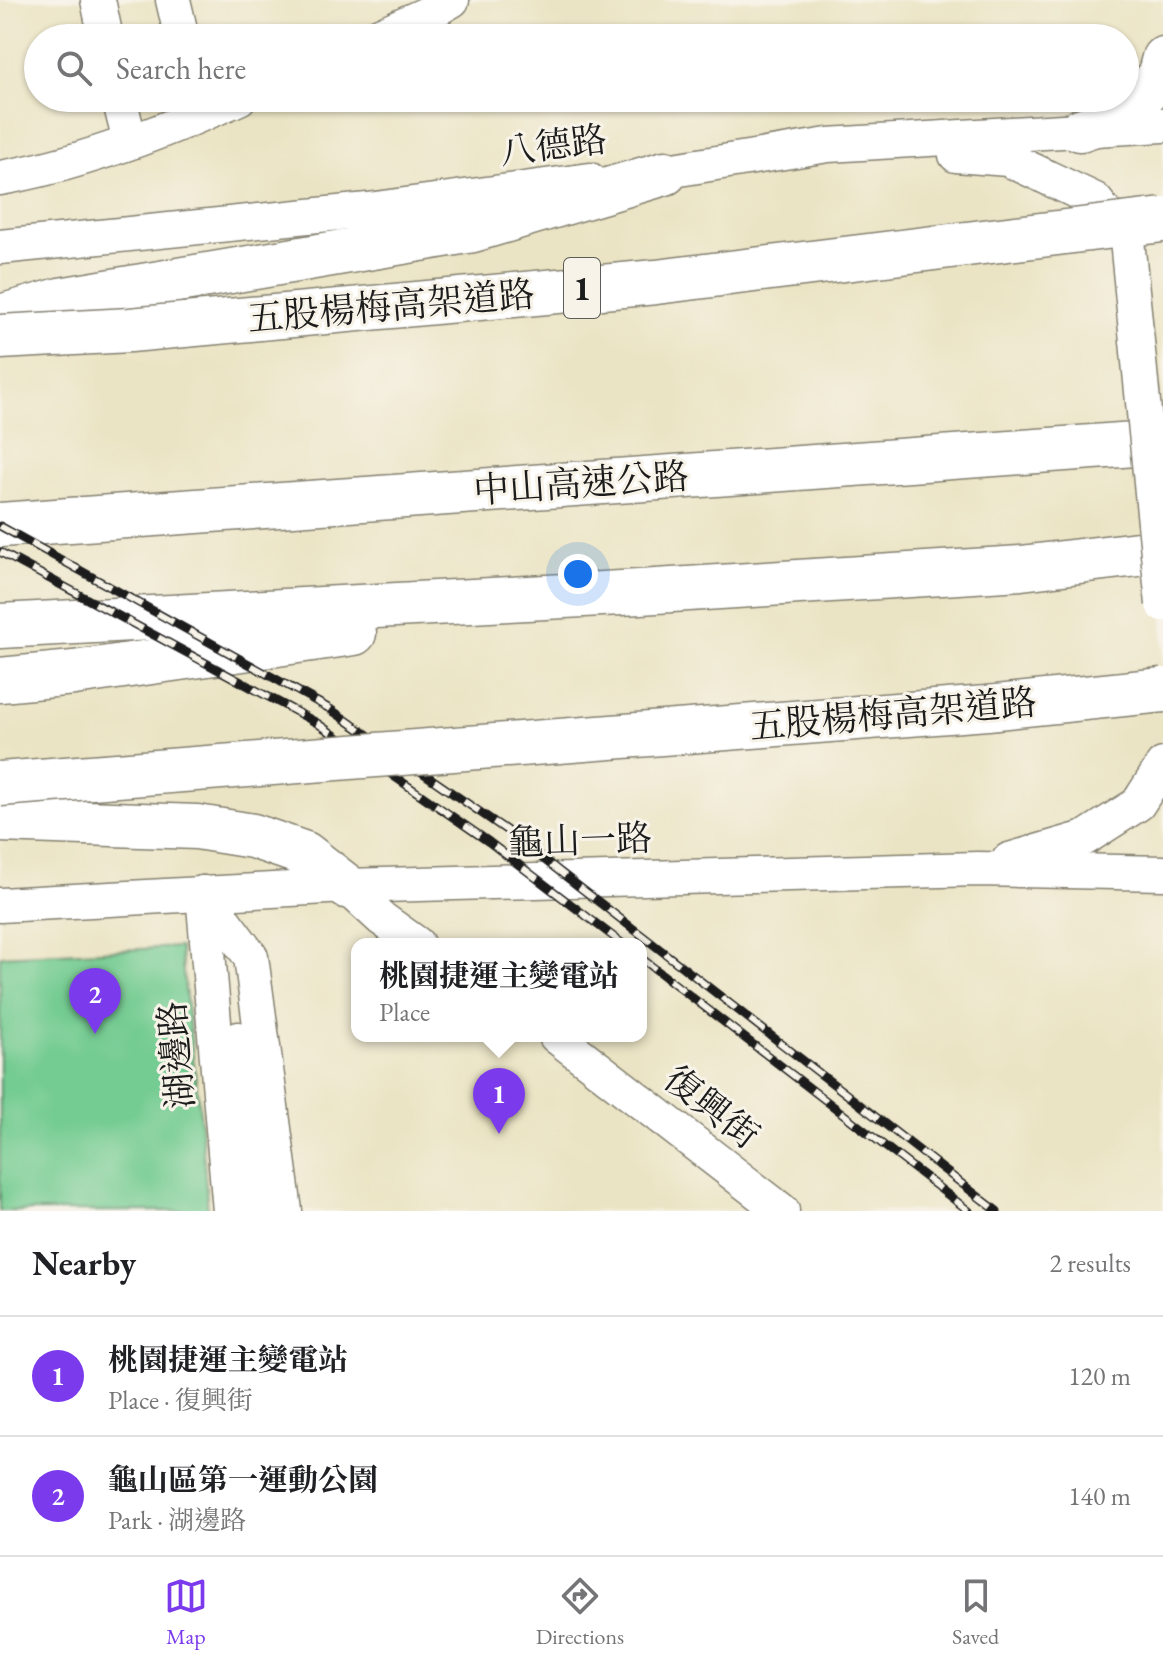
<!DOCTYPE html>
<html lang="en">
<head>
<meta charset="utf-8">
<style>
	:root { --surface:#fff; --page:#f6f6f6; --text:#202124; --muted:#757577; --line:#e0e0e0; --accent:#7c3aed }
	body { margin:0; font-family:"EB Garamond","Noto Serif TC",serif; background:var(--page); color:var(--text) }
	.you { position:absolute; left:578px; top:574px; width:28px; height:28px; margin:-20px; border:6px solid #fff; border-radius:50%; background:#1a73e8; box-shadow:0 0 0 12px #1a73e833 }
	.badge { display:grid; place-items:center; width:52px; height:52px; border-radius:50%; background:var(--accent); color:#fff; font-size:26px; font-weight:700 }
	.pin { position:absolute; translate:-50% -66px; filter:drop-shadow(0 2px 4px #0008) }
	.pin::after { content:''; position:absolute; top:42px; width:28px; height:24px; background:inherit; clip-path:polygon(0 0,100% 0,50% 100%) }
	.popup { position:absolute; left:351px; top:938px; width:296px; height:104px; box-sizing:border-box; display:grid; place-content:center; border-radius:16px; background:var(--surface); filter:drop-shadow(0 2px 6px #0005); font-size:26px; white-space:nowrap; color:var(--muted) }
	.popup b { font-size:30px; color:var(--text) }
	.popup::after { content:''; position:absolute; left:50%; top:100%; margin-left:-16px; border:16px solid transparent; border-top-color:var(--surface) }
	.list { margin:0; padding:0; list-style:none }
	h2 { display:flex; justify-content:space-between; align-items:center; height:104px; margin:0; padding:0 32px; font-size:34px }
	h2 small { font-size:26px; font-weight:400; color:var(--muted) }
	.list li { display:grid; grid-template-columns:52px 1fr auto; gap:24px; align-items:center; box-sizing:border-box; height:120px; padding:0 32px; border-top:2px solid var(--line) }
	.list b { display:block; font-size:30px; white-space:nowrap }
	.list p { margin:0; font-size:26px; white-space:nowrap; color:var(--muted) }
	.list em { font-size:26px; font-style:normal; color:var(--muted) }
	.icon { flex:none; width:44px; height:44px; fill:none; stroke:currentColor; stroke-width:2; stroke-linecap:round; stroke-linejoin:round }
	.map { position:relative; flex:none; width:1163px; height:1211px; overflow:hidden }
	.search { position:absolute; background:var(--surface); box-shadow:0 2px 6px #0004; left:24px; right:24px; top:24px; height:88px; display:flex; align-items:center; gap:20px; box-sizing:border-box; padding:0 28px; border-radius:44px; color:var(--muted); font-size:30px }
	.sheet { height:344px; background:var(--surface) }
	nav { display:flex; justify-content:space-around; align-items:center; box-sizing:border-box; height:112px; border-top:2px solid var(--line); background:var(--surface); font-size:22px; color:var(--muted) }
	nav a { display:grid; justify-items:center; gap:4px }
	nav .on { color:var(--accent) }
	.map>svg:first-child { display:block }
	.green { fill:#75cc92; stroke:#487457; stroke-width:2 }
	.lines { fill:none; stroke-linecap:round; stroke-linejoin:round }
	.minor-casing { stroke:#848070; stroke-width:37 }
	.major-casing { stroke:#848070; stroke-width:45 }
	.highway-casing { stroke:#848070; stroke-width:47 }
	.minor { stroke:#fff; stroke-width:34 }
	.major { stroke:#fff; stroke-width:42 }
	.highway { stroke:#fff; stroke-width:44 }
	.rail-casing { stroke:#1c1c1c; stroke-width:9 }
	.rail { stroke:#f7f3e8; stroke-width:6; stroke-dasharray:18; stroke-linecap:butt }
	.minor-bridge-casing { stroke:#848070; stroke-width:37; stroke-linecap:butt }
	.highway-bridge-casing { stroke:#848070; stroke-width:47; stroke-linecap:butt }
	.minor-bridge { stroke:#fff; stroke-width:34 }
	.highway-bridge { stroke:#fff; stroke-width:44 }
	.labels { text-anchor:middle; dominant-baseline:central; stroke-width:6; stroke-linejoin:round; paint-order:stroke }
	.shield { fill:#f7f3e8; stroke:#5e5c59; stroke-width:2 }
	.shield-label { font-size:34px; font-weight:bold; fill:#1c1c1c }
	.street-label { font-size:36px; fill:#1c1c1c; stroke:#f7f3e8 }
</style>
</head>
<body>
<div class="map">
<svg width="1163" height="1211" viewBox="0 0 1163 1211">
	<rect width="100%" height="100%" fill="#f7f3e8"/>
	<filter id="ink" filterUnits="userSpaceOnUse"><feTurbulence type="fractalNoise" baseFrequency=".0125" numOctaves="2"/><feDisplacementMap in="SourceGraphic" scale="16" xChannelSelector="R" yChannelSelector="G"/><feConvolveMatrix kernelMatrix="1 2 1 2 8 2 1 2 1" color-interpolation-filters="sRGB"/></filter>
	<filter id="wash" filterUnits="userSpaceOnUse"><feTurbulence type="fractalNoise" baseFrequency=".006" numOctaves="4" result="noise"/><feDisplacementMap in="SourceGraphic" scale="32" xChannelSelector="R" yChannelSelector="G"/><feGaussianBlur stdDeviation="1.8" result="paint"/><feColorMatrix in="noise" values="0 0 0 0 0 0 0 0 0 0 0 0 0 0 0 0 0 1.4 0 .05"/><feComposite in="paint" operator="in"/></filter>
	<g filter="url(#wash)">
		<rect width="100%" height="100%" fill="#ebe4c4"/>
		<polygon class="green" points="180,947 200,1113 208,1211 0,1211 0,956"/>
	</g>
	<g filter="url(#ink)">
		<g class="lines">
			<defs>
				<g id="minor">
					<polyline points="98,0 106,38"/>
					<polyline points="173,0 182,38"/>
					<polyline points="373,38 433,11 452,0"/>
					<polyline points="119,98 130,142"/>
					<polyline points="956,155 1008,159 1095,200 1127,240"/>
					<polyline points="642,175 828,145 1163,125"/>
					<path d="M0,178C77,165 168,130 239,98"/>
					<polyline points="0,247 368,210 590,180"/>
					<polyline points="1009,860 1085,838 1138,804 1163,765"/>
					<polyline points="346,886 382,919 417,944"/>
					<polyline points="203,893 251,957 285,1211"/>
					<polyline points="203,893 230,1211"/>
					<polyline points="0,905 346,886 978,869 1163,873"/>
					<polyline points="556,1036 782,1211"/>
					<polyline points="239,1039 258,1211"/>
				</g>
				<polyline id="major" points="1080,130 1130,113 1158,77 1163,58"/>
				<g id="highway">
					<polyline points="0,317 60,300 473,230 665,173"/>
					<polyline points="0,525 1163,442"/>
					<polyline points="0,626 640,592 1021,568 1163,551"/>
					<polyline points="0,680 74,673 354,633"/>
					<polyline points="0,820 197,827 253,836 305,854 346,886"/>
				</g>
			</defs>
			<use href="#minor" class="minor-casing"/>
			<use href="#major" class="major-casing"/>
			<use href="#highway" class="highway-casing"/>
			<use href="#minor" class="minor"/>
			<use href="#major" class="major"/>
			<use href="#highway" class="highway"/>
			<defs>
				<g id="rail">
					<polyline points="0,526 330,709 506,830 997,1211"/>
					<polyline points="0,552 317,723 489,842 623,944"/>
					<polyline points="641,958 969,1211"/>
				</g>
			</defs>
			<use href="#rail" class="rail-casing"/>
			<use href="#rail" class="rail"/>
			<defs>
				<polyline id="minor-bridge" points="1127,240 1163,604"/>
				<g id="highway-bridge">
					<polyline points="0,337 130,330 656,282 1163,220"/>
					<polyline points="0,784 987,708 1163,690"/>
				</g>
			</defs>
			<use href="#minor-bridge" class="minor-bridge-casing"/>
			<use href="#highway-bridge" class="highway-bridge-casing"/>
			<use href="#minor-bridge" class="minor-bridge"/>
			<use href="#highway-bridge" class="highway-bridge"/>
		</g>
	</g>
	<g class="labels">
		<rect class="shield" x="564" y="258" width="36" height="60" rx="6"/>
		<g class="shield-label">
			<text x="582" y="288">1</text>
		</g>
		<g class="street-label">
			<text transform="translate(553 145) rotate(-7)">八德路</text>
			<text transform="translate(391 306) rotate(-5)">五股楊梅高架道路</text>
			<text transform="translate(581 483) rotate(-4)">中山高速公路</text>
			<text transform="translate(893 714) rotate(-5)">五股楊梅高架道路</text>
			<text transform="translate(580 840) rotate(-2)">龜山一路</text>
			<text transform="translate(176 1055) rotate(-95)">湖邊路</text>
			<text transform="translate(712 1107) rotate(38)">復興街</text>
		</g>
	</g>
</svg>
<div class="you"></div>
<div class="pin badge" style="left:499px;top:1134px">1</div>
<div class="popup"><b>桃園捷運主變電站</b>Place</div>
<div class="pin badge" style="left:95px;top:1034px">2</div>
<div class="search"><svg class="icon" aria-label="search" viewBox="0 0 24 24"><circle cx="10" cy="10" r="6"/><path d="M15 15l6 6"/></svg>Search here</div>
</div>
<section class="sheet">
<h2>Nearby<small>2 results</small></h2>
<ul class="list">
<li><span class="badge">1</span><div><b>桃園捷運主變電站</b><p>Place · 復興街</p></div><em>120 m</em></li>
<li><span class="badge">2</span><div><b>龜山區第一運動公園</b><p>Park · 湖邊路</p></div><em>140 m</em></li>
</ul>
</section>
<nav>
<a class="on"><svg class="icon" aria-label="map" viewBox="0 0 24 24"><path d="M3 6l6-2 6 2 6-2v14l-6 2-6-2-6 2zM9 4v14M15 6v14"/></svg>Map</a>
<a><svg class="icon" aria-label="directions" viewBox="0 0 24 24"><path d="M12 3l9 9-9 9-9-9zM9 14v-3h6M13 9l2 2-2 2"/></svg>Directions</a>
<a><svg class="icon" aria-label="saved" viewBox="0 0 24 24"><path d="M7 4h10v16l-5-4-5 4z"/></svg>Saved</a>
</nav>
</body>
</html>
